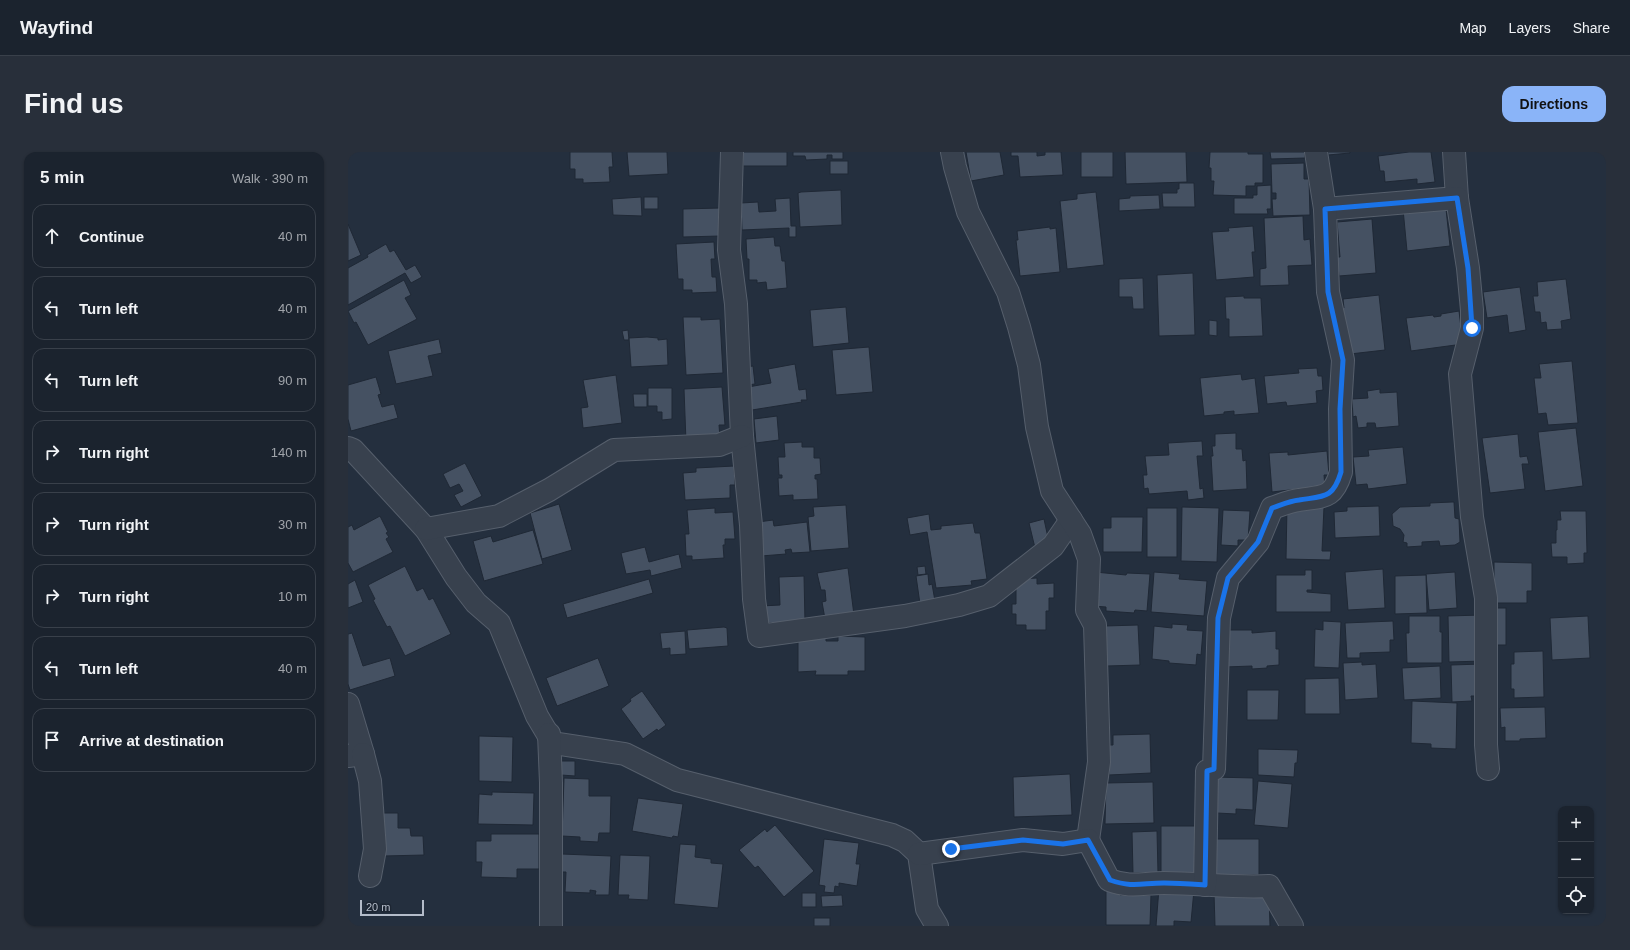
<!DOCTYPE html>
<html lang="en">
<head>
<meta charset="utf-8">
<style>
	:root { --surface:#1b232e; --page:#282f3a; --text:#f1f3f6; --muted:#a0a4aa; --line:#39404a; --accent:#8ab4f8 }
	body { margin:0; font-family:Arial,sans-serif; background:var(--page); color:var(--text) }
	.controls { position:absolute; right:12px; bottom:12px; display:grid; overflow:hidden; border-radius:8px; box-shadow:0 1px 3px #0004 }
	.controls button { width:36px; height:36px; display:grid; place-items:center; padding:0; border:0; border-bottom:1px solid var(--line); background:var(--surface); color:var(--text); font:20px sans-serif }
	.scale { position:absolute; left:12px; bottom:10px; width:64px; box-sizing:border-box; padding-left:4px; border:2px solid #b4bcc9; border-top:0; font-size:11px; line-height:14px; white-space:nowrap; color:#b4bcc9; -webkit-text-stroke:3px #1d2633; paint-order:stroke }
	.stop { position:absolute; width:12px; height:12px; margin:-9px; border:3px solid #1a73e8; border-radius:50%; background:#fff }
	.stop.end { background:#1a73e8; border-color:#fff; box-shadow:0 1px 4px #0008 }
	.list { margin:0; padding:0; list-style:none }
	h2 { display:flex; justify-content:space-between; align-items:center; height:52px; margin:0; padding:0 16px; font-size:17px }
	h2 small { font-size:13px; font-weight:400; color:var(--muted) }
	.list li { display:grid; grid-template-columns:26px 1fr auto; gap:12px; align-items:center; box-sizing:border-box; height:64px; margin:0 8px 8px; padding:0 8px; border:1px solid var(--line); border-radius:12px }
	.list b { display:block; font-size:15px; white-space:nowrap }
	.list em { font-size:13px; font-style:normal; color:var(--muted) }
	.icon { flex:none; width:22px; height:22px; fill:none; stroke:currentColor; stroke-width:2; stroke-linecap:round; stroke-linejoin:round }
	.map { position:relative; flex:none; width:1258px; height:774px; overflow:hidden; border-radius:12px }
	header { display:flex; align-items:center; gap:24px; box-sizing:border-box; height:56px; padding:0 20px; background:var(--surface); border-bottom:1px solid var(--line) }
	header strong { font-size:19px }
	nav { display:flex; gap:22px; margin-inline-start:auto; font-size:14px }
	.intro { display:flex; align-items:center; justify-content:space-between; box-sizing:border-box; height:96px; padding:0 24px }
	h1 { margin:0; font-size:28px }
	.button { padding:10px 18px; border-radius:12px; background:var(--accent); color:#111; font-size:14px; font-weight:700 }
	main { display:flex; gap:24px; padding:0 24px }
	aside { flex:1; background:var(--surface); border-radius:12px; box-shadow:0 1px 3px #0004 }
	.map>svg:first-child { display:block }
	.building { fill:#455162; stroke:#1f2835 }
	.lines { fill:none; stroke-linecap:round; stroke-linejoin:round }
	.minor-casing { stroke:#565f6c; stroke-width:24 }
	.minor { stroke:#38414e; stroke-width:22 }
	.route { stroke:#1a73e8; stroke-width:5 }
</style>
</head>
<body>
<header>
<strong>Wayfind</strong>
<nav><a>Map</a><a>Layers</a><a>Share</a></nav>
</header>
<div class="intro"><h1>Find us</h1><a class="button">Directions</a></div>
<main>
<aside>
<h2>5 min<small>Walk · 390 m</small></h2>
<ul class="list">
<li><svg class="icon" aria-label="ahead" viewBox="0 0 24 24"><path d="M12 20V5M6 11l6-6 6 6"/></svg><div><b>Continue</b></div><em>40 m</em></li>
<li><svg class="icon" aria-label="left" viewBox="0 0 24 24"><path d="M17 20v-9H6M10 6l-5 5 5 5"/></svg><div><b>Turn left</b></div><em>40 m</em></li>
<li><svg class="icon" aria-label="left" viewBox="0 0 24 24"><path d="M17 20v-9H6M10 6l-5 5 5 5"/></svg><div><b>Turn left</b></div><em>90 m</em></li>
<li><svg class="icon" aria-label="right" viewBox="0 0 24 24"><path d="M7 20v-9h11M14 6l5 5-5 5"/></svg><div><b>Turn right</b></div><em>140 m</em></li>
<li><svg class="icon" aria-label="right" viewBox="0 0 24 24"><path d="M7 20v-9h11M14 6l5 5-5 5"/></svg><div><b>Turn right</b></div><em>30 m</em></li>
<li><svg class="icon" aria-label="right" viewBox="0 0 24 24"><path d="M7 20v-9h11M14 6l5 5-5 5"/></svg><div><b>Turn right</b></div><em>10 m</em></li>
<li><svg class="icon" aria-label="left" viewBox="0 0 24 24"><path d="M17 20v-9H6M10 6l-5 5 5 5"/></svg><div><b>Turn left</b></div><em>40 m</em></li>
<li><svg class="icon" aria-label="arrive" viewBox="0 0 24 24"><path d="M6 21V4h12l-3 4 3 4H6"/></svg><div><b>Arrive at destination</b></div></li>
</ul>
</aside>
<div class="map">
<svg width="1258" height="774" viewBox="0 0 1258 774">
	<rect width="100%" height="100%" fill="#242f3e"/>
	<g class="building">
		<polygon points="222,0 264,0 265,15 261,15 262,30 235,31 235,27 227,27 227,17 222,17"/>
		<polygon points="279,0 319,0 320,22 281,24"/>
		<rect x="395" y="0" width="44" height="14"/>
		<polygon points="445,0 495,0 495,7 484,7 484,3 479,3 479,7 458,8 457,4 445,4"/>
		<polygon points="618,0 652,0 656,23 623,29"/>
		<polygon points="663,0 689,0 689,4 697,3 697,0 713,0 715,23 672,25 670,4 663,4"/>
		<rect x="733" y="0" width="32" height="25"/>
		<polygon points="777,0 838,0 839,30 778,32"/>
		<polygon points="862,0 900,0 900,2 915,2 915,31 907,31 907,34 898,34 898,44 865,43 866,29 863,29 863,16 861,16"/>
		<polygon points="922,0 957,0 957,6 923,7"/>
		<polygon points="980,0 1002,0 1002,1 980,3"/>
		<polygon points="1061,0 1083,0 1087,30 1069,32 1069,27 1037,30 1036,19 1032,19 1030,4"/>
		<rect x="482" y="9" width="18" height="13"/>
		<polygon points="956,11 956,27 961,27 962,63 925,64 924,47 928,47 928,41 924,41 923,12"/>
		<polygon points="831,31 846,31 847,55 815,55 814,41 829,41 829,37 831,37"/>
		<polygon points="923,33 923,57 919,57 920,62 886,62 886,46 905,46 905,43 909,43 909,34"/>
		<polygon points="493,38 494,73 452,75 450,41 453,40"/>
		<polygon points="748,40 756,113 719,117 712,49 729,47 729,42"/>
		<polygon points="811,43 812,57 771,59 771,47 782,46 782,44"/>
		<polygon points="293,45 294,64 265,63 264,47"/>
		<rect x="296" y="45" width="14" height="12"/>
		<polygon points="442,46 443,74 448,74 448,85 441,85 441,76 394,78 393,51 410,50 411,60 428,59 427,47"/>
		<polygon points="372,56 372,84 335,85 335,57"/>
		<polygon points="1055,57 1098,57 1102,94 1059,99"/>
		<polygon points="955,64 956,88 962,87 964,113 940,114 941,133 912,134 912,117 918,116 916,66"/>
		<polygon points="1024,67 1028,121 991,124 989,105 992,105 989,70"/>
		<polygon points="0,72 13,103 0,109"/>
		<polygon points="905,74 907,100 904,100 906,125 868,128 864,80 881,79 880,76"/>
		<polygon points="702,75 702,77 708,76 712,120 672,124 668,88 670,88 669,79"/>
		<polygon points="426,85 427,94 432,94 434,109 437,109 439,136 419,138 418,130 409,131 409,128 401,128 401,107 399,107 398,87"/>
		<polygon points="366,90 367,107 363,107 364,125 368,125 369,140 344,141 344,138 335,138 335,127 330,127 328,92"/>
		<polygon points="38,92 42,100 46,98 58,118 67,113 74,125 63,131 57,121 0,153 0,116 20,105 19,103"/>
		<polygon points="845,121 847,183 811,184 809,123"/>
		<polygon points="795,126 796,157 785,157 784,145 771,145 771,127"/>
		<polygon points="1218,127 1223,167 1213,169 1214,177 1199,178 1198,170 1193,171 1192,160 1187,160 1185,144 1190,144 1189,130"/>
		<polygon points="56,128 63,143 57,146 69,167 20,193 8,170 6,171 0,159"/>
		<polygon points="1172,135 1178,178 1161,181 1159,163 1139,166 1135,140"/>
		<polygon points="1031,143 1037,198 1002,202 992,156 996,156 995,147"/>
		<polygon points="896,144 896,146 913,146 915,184 881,185 881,167 878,167 877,145"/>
		<polygon points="498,155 501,191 465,195 462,158"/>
		<polygon points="1111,159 1115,192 1063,199 1058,166 1085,163 1086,165 1093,164 1093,162"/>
		<polygon points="335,165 353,165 353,168 372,167 375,221 338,223"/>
		<polygon points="861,168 869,169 869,184 861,183"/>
		<polygon points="280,178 281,188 276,188 274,179"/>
		<polygon points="299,185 310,186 310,188 319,187 320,213 283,215 281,186"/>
		<polygon points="91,187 94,201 80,204 85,224 48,232 40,199"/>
		<polygon points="521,195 525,240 488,243 484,198"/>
		<polygon points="1224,209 1230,271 1200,273 1198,261 1190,262 1186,226 1193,226 1191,212"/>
		<polygon points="447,212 451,238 458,237 459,248 453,248 454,250 404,258 400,235 423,231 420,217"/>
		<polygon points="405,214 407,232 399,233 397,215"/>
		<polygon points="969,216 970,224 974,224 975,238 968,239 969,251 939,254 938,250 919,252 916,224 951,221 950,217"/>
		<polygon points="893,222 894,228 907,226 911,261 886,263 886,259 876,260 876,262 856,264 852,226"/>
		<polygon points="268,223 274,271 235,276 233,256 240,255 235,228"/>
		<polygon points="28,225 33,242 30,243 34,255 46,252 50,266 3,279 0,267 0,233"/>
		<polygon points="374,235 377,273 371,273 372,286 338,290 336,237"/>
		<polygon points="300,236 324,236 324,267 314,268 314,260 309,260 309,254 300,254"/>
		<polygon points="1032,237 1032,241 1049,240 1051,274 1028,276 1027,271 1019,271 1019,275 1010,276 1008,264 1005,265 1004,247 1020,246 1019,239"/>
		<polygon points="285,242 299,242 299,255 286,255"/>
		<polygon points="429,264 431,288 408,291 406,267"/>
		<polygon points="1228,276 1235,334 1197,339 1190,280"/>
		<polygon points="888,281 888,297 894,297 895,309 898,308 899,337 865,339 863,304 865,304 864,294 867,294 867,282"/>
		<polygon points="1170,282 1172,305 1179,304 1181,312 1174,312 1177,337 1142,341 1134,286"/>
		<polygon points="854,289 855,304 849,304 852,337 855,336 856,346 840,348 839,339 801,342 800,336 796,337 795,323 799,323 797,304 821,303 820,291"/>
		<polygon points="454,290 454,295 466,295 466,306 472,306 473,322 467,323 467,327 469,327 470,347 445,348 445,343 431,344 430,326 434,326 434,323 431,323 430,305 437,305 436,291"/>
		<polygon points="1055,295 1059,332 1020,337 1019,332 1008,333 1005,305 1021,304 1020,298"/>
		<polygon points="979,299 981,323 976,323 977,336 959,336 924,340 921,301 940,300 940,303"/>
		<polygon points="117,311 134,344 113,355 106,343 115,339 111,332 102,336 95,322"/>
		<polygon points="386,314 387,333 382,333 382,346 337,348 335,321 348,320 348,316"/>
		<polygon points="1104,350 1106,350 1107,366 1111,367 1112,390 1107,393 1092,394 1091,389 1074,390 1074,394 1059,395 1059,391 1055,390 1056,383 1052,377 1045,374 1044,362 1052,355 1082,354 1082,351"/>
		<polygon points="211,352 224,398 194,407 182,361"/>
		<polygon points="498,353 501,396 463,399 460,365 466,364 465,355"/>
		<polygon points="939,354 976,355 974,399 983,399 982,408 938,407"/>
		<polygon points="1031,354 1032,384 987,386 986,360 999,359 999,355"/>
		<polygon points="834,355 871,356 869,410 833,409"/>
		<polygon points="367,356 367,361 385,360 387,387 377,387 377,393 375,393 376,406 344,408 344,404 338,404 337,382 341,382 339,358"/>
		<rect x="799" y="356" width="30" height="49"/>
		<polygon points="875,358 902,359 900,388 890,388 890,394 873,393"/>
		<polygon points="1212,359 1238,359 1239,401 1236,401 1236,411 1219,412 1219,405 1204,405 1203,391 1208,391 1208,378 1209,378 1209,368 1213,368"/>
		<polygon points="581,362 583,378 593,377 593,374 625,371 627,381 632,381 639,427 623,429 624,433 588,436 579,380 562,383 559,366"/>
		<polygon points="32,364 40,380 38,381 41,385 38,387 45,400 5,420 0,411 0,375 4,373 6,378"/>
		<polygon points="763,365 795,365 794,400 755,400 755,376 763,376"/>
		<polygon points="696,367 702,395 687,396 681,371"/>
		<polygon points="425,368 426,374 459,370 462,400 444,401 443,397 437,398 438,402 413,404 410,370"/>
		<polygon points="185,378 195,412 136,429 125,389 143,384 145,390"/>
		<polygon points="297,395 301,410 331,402 334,416 303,424 302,418 278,422 273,401"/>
		<polygon points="1146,410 1184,411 1184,439 1179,439 1179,451 1146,451"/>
		<polygon points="57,414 69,439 75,436 81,448 85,446 103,482 57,504 42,474 39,475 25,448 27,447 20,433"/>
		<polygon points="577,414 578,422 570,423 569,415"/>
		<polygon points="500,416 506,463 477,467 474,450 478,449 477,438 473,438 469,421"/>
		<polygon points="1035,417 1037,456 1000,458 997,420"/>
		<polygon points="957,418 964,418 964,438 959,438 959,440 983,442 983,460 928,460 928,423 957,423"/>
		<polygon points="747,420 778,423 779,421 802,422 799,459 787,458 786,461 758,459 758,455 745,454"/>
		<polygon points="806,420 832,422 831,427 859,429 856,464 803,460"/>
		<polygon points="1107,420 1109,456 1081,458 1078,422"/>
		<polygon points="580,422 581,433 584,432 587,449 572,452 568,424"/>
		<polygon points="1078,423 1079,461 1047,462 1047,424"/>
		<polygon points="456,424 457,470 413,471 413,454 432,453 431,425"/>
		<polygon points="689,426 689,432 706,431 706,446 701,446 701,459 698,459 698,478 678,478 678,473 668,473 668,462 664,462 664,452 668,452 668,427"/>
		<polygon points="301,427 305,441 219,466 215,452"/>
		<polygon points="7,428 15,450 0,456 0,432"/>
		<rect x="1146" y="456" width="12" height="37"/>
		<polygon points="1133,463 1136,509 1101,510 1100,464"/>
		<polygon points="1061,464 1092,464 1092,480 1094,480 1094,511 1059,511 1058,481 1061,481"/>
		<polygon points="1240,464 1242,506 1204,508 1202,466"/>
		<polygon points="975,469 993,470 991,516 966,515 967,477 975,478"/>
		<polygon points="1045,469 1046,488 1042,488 1042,500 1012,501 1012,506 999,506 997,471"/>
		<polygon points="824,472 840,473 839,478 855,479 853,503 849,502 848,513 821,511 821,509 804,507 806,474 824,476"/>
		<polygon points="790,473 792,513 759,514 757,474"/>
		<polygon points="376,475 379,476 380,494 341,497 339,478"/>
		<polygon points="876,478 904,478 904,481 928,479 928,497 931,497 931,513 919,514 919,516 904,517 904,514 877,515"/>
		<polygon points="337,479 338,502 322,503 322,496 314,497 312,481"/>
		<polygon points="4,481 15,514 42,506 47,524 2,538 0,532 0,482"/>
		<polygon points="450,484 478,486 478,489 490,489 490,484 517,485 517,519 500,519 500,523 467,523 468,519 450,520"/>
		<polygon points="1195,499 1196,545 1166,546 1166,537 1163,537 1163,512 1166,512 1166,500"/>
		<polygon points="250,506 261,534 209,554 198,526"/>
		<polygon points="1014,510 1014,513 1028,512 1030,546 997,548 995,511"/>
		<polygon points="1134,512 1135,544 1123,544 1124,549 1104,550 1103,513"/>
		<polygon points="1092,514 1093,546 1056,548 1054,516"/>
		<polygon points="991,526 992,562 957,562 957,527"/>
		<polygon points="899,538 931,538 930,568 899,568"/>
		<polygon points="294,539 318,573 310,579 309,577 295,587 273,557 283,549 282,547"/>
		<polygon points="1064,549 1109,551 1108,597 1083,596 1083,592 1063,591"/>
		<polygon points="1197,555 1198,586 1172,587 1172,589 1157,589 1157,575 1153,576 1152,556"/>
		<polygon points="802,582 803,621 761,623 760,593 765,593 765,583"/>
		<polygon points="131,584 165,585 164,630 131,629"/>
		<polygon points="910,597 950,598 949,611 947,611 946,625 910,623"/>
		<polygon points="213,609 227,609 227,624 213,623"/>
		<polygon points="722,622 724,663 666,665 665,625"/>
		<polygon points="866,625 905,626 905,658 888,657 888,662 869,661"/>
		<polygon points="216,626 241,627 241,644 263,644 262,681 251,681 250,690 232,689 232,685 214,684"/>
		<polygon points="910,629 944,632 940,676 906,673"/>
		<polygon points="805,630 806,671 757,672 758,631"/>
		<polygon points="144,640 186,641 185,673 130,672 131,642 144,643"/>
		<polygon points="290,646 335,652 330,685 325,684 324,686 284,679"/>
		<polygon points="34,661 50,661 50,676 62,676 63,684 75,684 76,703 36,704"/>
		<polygon points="427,673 466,719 436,745 410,714 407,716 391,698 417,677 419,680"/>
		<polygon points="813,674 852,674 852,727 813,722"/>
		<polygon points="809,679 810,721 785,721 784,680"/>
		<polygon points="143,682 191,682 191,717 169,717 169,726 133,725 134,710 128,710 128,689 143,689"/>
		<polygon points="476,687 511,691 508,712 512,712 509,734 491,731 491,735 487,734 486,741 476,740 477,734 471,733"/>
		<polygon points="862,687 911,687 911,723 863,723"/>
		<polygon points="332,692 348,693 347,705 363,707 363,711 375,712 370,756 326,752"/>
		<polygon points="214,702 263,704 261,743 247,743 248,739 242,738 242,741 217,740 218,720 213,720"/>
		<polygon points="272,703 302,704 300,748 280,747 281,743 270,743"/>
		<polygon points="811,736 846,738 843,770 826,769 826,774 808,774"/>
		<polygon points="758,738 772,738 772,743 803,743 802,773 758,773"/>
		<polygon points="921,739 922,774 867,774 866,741"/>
		<rect x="454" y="741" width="14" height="14"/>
		<polygon points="494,743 495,754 474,755 473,744"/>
		<rect x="466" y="766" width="16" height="8"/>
	</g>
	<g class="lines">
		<defs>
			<g id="minor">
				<polyline points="384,0 381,98 388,152 394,284 403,373 406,447 411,484 557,464 611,453 641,444 705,394 723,368"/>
				<polyline points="604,0 607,15 620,60 660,140 671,175 681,213 689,275 704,339 732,382 741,407 739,458 747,473 751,610 740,688"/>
				<polyline points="1106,0 1109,46 1120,116 1124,158 1124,176 1112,222 1124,365 1138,446 1138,593 1140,617"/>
				<polyline points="977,57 1109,46"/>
				<polyline points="0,296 5,298 78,377 108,425 128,451 151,471 189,564 205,591 277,602 329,628 544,683 557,689 571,702 579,757 589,774"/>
				<polyline points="78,377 151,364 201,338 266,298 371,293 394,284"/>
				<polyline points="0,552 15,602 0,604"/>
				<polyline points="201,582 203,631 203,774"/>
				<polyline points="15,602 22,629 27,697 22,724"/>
				<path d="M571,702L675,688L715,692L740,688L761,728C783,736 794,731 816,731C851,731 886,736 921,734L944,774"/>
				<path d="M857,733L859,619L866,617L871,466L880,426L910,390L924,356C933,353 942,349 951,348C976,344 985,347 993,320L992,257L995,208L980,140L977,57L968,0"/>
			</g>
		</defs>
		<use href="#minor" class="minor-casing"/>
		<use href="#minor" class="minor"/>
	</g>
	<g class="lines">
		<path class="route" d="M603,697L675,688L715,692L740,688L762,728C785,736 794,731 816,731C830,731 843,732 857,733L859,619L866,617L870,466L880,426L910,390L924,356C933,353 942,349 951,348C976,344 985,347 993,320L992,257L995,208L980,140L977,57L1109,46L1120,116L1124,176"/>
	</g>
</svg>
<div class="controls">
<button>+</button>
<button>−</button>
<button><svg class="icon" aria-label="locate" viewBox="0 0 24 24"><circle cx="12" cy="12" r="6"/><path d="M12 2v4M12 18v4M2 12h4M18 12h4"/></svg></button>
</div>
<div class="scale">20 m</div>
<div class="stop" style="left:1124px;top:176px"></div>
<div class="stop end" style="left:603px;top:697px"></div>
</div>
</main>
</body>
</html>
